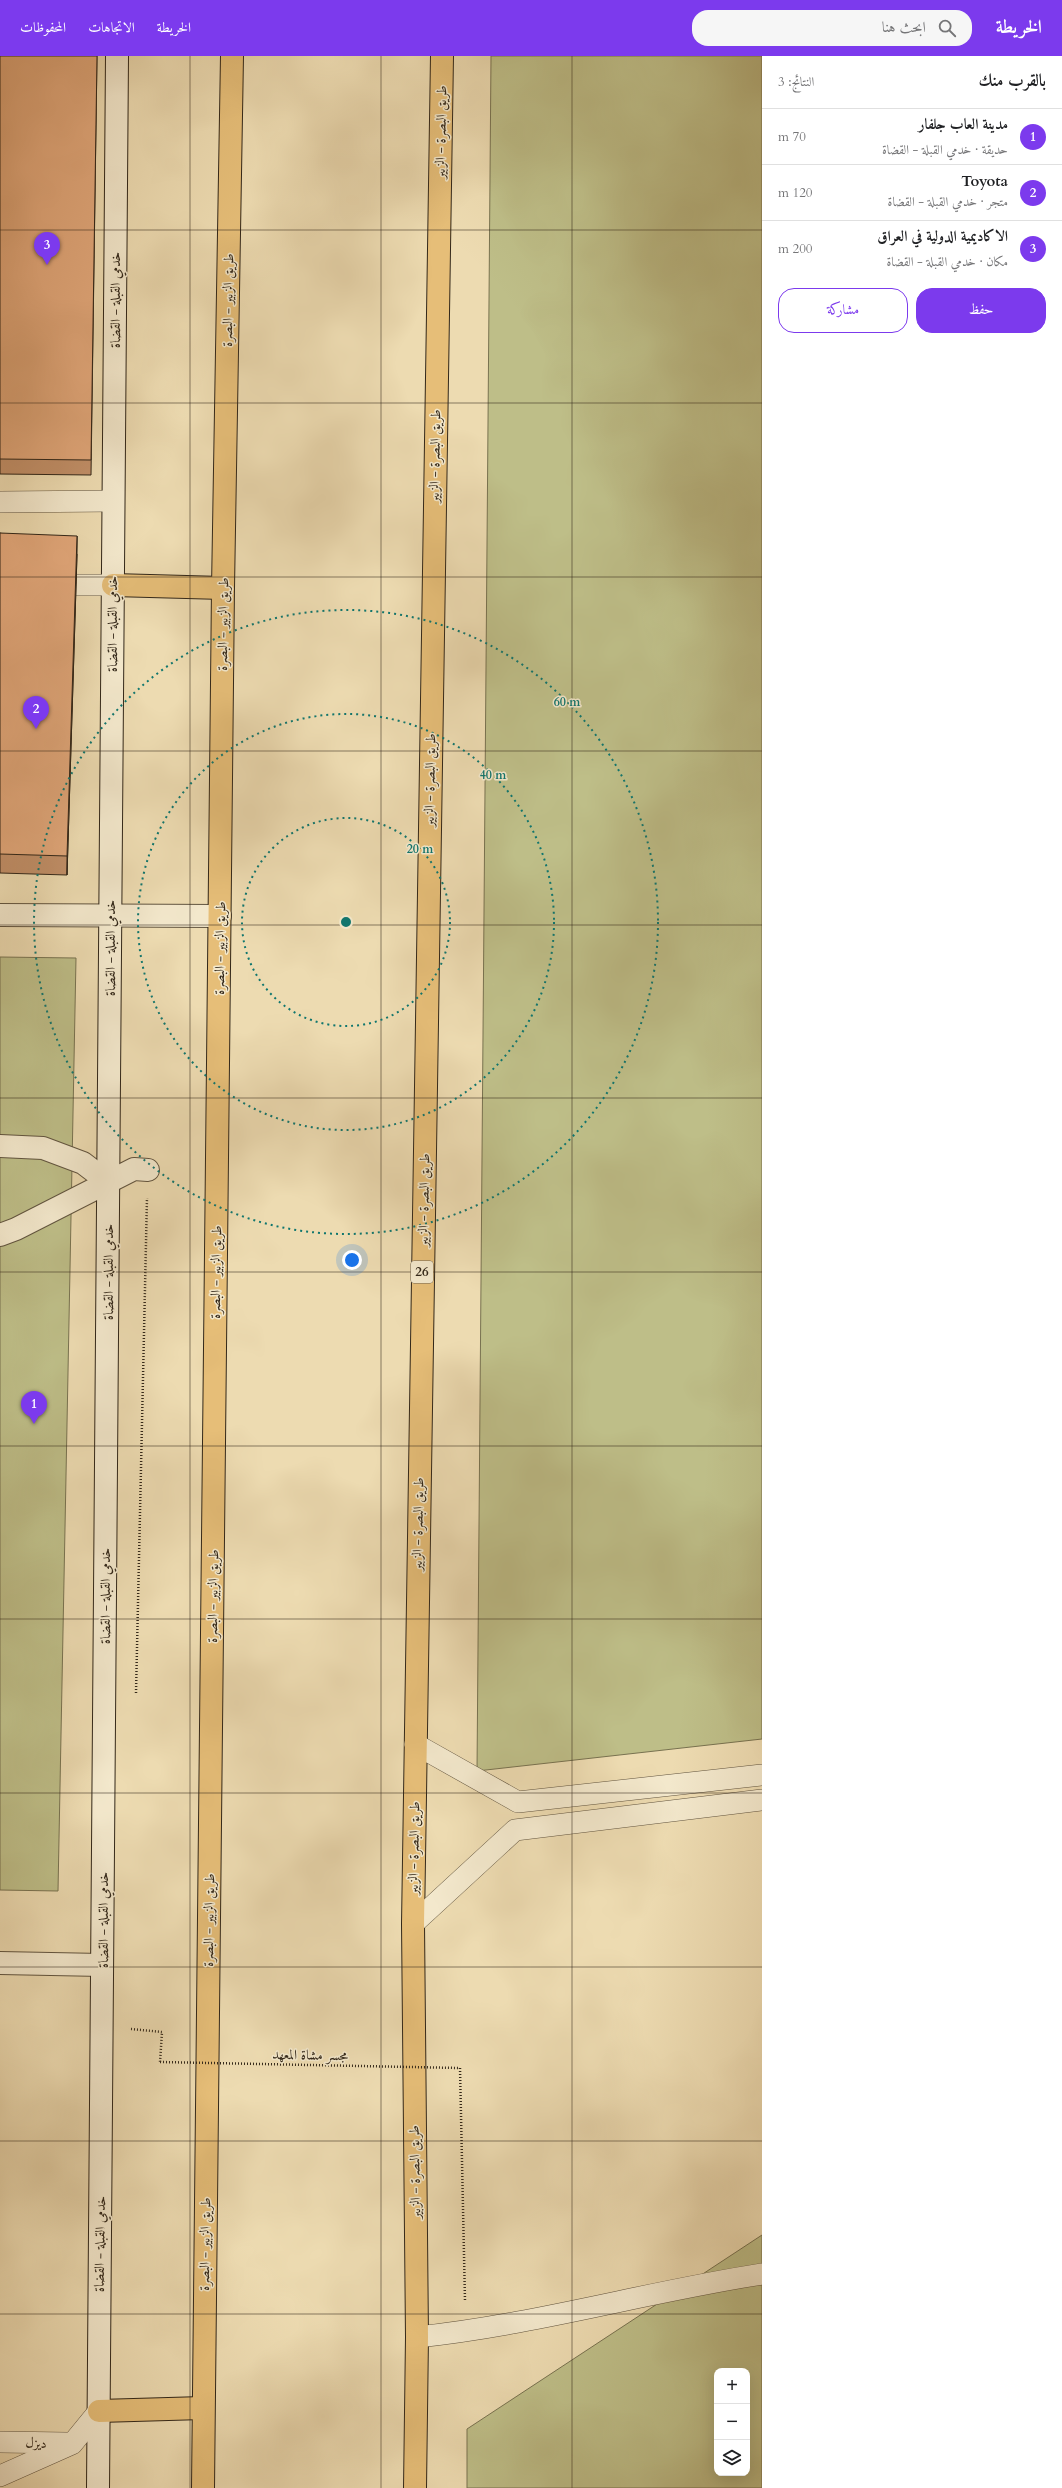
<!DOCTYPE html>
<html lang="ar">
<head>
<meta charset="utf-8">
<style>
	:root { --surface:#fff; --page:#f6f6f6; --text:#202124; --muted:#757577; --line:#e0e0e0; --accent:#7c3aed }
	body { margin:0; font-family:Cardo,Amiri,serif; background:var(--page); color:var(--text); direction:rtl }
	.controls { position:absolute; right:12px; bottom:12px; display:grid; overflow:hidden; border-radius:8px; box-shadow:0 4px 16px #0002 }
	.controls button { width:36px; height:36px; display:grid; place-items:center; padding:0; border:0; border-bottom:1px solid var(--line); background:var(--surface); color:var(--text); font:20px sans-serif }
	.you { position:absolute; left:352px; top:1204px; width:14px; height:14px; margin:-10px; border:3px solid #fff; border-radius:50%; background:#1a73e8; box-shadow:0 0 0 6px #1a73e833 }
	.badge { display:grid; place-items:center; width:26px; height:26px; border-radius:50%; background:var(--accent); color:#fff; font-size:13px; font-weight:700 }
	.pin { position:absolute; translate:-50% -33px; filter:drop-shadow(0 1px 2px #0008) }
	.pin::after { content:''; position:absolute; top:21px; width:14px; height:12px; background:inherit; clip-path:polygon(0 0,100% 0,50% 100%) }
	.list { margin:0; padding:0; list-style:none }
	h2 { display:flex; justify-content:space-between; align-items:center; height:52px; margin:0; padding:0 16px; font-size:17px }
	h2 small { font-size:13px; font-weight:400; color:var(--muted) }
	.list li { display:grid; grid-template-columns:26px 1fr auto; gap:12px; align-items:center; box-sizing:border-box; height:56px; padding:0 16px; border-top:1px solid var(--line) }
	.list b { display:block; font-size:15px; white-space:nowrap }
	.list p { margin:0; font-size:13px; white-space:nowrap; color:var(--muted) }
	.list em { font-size:13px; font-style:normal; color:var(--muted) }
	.actions { display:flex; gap:8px; padding:12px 16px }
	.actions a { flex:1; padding:9px 0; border:1px solid var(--accent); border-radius:16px; text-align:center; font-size:14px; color:var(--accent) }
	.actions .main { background:var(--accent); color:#fff }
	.icon { flex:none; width:22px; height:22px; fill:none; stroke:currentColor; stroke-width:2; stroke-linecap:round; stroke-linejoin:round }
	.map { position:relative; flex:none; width:762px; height:2432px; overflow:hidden; direction:ltr }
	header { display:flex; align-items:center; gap:24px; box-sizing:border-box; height:56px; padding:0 20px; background:var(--accent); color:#fff }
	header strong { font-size:19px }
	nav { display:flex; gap:22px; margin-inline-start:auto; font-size:14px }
	.search { width:280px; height:36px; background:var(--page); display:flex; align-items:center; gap:10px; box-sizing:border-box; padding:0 14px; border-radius:16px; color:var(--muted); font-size:15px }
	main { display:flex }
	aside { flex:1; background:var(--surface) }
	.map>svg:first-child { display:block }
	.green { fill:#bebe88; stroke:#787250; fill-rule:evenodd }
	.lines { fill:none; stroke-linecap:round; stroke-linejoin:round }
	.lane-casing { stroke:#61543f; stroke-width:22 }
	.street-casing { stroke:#61543f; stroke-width:24 }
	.secondary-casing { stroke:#322719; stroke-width:24 }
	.highway-casing { stroke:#322719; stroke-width:24 }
	.path { stroke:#322719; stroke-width:2.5; stroke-dasharray:1 2; stroke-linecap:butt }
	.lane { stroke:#f3e8cc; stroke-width:21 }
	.street { stroke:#f3e8cc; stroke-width:22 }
	.secondary { stroke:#f3e8cc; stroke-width:22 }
	.highway { stroke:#e6be78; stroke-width:22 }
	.path-bridge { stroke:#322719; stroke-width:2.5; stroke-dasharray:1 2; stroke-linecap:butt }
	.wall { fill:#c29069; stroke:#322719 }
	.shaded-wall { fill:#9e7555; stroke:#322719 }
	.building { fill:#e1a77a; stroke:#322719 }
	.grid { fill:none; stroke:#322719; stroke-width:1; stroke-opacity:0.55 }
	.ring { fill:none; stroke:#0f766e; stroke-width:2; stroke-dasharray:2 4 }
	.labels { text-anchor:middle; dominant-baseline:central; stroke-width:3; stroke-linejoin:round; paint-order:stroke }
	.shield { fill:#f3e8cc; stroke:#6c614f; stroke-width:1 }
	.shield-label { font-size:13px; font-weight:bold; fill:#322719 }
	.street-label { font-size:14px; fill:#322719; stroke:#f3e8cc }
	.centre { fill:#0f766e; stroke:#f3e8cc; stroke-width:2 }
	.ring-label { font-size:12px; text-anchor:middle; font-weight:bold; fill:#0f766e; stroke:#f3e8cc; stroke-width:3; stroke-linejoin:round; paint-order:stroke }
</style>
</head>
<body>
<header>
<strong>الخريطة</strong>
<div class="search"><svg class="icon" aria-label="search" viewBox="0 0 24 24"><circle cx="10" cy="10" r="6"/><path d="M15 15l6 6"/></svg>ابحث هنا</div>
<nav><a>الخريطة</a><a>الاتجاهات</a><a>المحفوظات</a></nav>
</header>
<main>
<aside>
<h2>بالقرب منك<small>النتائج: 3</small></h2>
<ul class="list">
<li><span class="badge">1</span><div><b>مدينة العاب جلفار</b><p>حديقة · خدمي القبلة - القضاة</p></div><em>70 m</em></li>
<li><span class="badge">2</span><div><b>Toyota</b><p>متجر · خدمي القبلة - القضاة</p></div><em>120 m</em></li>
<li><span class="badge">3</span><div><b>الاكاديمية الدولية في العراق</b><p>مكان · خدمي القبلة - القضاة</p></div><em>200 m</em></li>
</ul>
<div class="actions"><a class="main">حفظ</a><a>مشاركة</a></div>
</aside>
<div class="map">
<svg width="762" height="2432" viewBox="0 0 762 2432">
	<rect width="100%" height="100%" fill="#eddbb1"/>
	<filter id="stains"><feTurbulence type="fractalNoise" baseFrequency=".005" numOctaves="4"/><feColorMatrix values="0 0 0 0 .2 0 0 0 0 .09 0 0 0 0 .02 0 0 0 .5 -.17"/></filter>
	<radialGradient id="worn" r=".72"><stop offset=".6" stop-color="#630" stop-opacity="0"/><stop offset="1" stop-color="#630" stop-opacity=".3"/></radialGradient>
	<g class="green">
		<polygon points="491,0 762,0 762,1683 477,1715"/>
		<polygon points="0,901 76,902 58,1835 0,1834"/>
		<path d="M762,2179V2432H467V2373ZM717,2315H747V2417H717Z"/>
	</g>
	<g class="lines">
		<defs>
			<g id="lane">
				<polyline points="0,446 113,445"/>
				<polyline points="76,529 113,529"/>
				<polyline points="415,1688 518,1746 762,1719"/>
				<polyline points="413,1868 515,1774 762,1744"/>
				<path d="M417,2281C533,2269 646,2236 762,2218"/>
				<polyline points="0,2386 67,2387"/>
				<polyline points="0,2420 72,2388 99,2355"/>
			</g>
			<g id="street">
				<polyline points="0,859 220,860"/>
				<polyline points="0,1090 43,1092 83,1107 108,1126"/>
				<polyline points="0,1179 16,1173 134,1113 148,1114"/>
				<polyline points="0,1907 102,1909"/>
			</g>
			<polyline id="secondary" points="98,2432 117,0"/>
			<g id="highway">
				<polyline points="113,529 223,532"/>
				<polyline points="99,2355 203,2352"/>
				<polyline points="203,2432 223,532 232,0"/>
				<polyline points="415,2432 417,2281 413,1868 442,0"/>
			</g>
		</defs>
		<use href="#lane" class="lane-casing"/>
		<use href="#street" class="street-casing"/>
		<use href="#secondary" class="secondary-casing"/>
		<use href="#highway" class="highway-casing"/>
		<g class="path">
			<polyline points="136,1637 147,1142"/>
			<polyline points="131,1973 162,1976 160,2006"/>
			<polyline points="460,2012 465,2245"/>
		</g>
		<use href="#lane" class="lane"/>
		<use href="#street" class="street"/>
		<use href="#secondary" class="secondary"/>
		<use href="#highway" class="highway"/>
		<polyline class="path-bridge" points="160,2006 460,2012"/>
	</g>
	<g class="wall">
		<polygon points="0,0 97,0 91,419 0,418"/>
		<polygon points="0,477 77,498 67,819 0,817"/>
	</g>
	<polygon class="shaded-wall" points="77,480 77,498 67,819 67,800"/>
	<g class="building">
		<polygon points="0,0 97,0 91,404 0,403"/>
		<polygon points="0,477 77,480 67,800 0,798"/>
	</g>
	<path class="grid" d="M190,0V2432M381,0V2432M572,0V2432M0,174H762M0,347H762M0,521H762M0,695H762M0,869H762M0,1042H762M0,1216H762M0,1390H762M0,1563H762M0,1737H762M0,1911H762M0,2085H762M0,2258H762"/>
	<g class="ring">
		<circle cx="346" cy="866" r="104"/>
		<circle cx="346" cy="866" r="208"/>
		<circle cx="346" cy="866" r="312"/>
	</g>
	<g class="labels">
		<rect class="shield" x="411" y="1205" width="22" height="22" rx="3"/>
		<g class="shield-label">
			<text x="422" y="1216">26</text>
		</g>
		<g class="street-label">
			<text transform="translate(441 76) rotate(-89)">طريق البصرة - الزبير</text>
			<text transform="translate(115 244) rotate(-90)">خدمي القبلة - القضاة</text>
			<text transform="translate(228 244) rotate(-89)">طريق الزبير - البصرة</text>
			<text transform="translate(435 400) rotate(-89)">طريق البصرة - الزبير</text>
			<text transform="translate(112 568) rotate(-90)">خدمي القبلة - القضاة</text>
			<text transform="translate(223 568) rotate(-89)">طريق الزبير - البصرة</text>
			<text transform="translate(430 724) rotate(-89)">طريق البصرة - الزبير</text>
			<text transform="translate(110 892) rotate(-90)">خدمي القبلة - القضاة</text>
			<text transform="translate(220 892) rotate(-89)">طريق الزبير - البصرة</text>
			<text transform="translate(424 1144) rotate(-89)">طريق البصرة - الزبير</text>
			<text transform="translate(108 1216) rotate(-90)">خدمي القبلة - القضاة</text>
			<text transform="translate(216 1216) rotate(-89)">طريق الزبير - البصرة</text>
			<text transform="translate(418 1468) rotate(-89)">طريق البصرة - الزبير</text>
			<text transform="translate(105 1540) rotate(-90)">خدمي القبلة - القضاة</text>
			<text transform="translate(213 1540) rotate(-89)">طريق الزبير - البصرة</text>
			<text transform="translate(414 1792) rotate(-89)">طريق البصرة - الزبير</text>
			<text transform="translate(103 1864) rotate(-90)">خدمي القبلة - القضاة</text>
			<text transform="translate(209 1864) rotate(-89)">طريق الزبير - البصرة</text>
			<text transform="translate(310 1999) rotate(1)">مجسر مشاة المعهد</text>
			<text transform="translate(415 2116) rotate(-91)">طريق البصرة - الزبير</text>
			<text transform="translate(100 2188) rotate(-89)">خدمي القبلة - القضاة</text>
			<text transform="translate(205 2188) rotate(-89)">طريق الزبير - البصرة</text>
			<text transform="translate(36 2387) rotate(2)">ديزل</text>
		</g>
	</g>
	<circle cx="346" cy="866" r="6" class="centre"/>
	<g class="ring-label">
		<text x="567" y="650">60 m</text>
		<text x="493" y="723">40 m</text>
		<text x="420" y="797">20 m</text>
	</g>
	<rect width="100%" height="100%" filter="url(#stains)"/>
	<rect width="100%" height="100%" fill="url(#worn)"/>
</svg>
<div class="controls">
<button>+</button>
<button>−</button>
<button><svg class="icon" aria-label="layers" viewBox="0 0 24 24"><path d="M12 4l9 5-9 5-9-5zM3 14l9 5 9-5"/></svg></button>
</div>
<div class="you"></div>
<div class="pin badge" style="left:34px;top:1368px">1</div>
<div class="pin badge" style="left:36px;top:673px">2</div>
<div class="pin badge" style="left:47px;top:209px">3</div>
</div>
</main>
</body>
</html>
